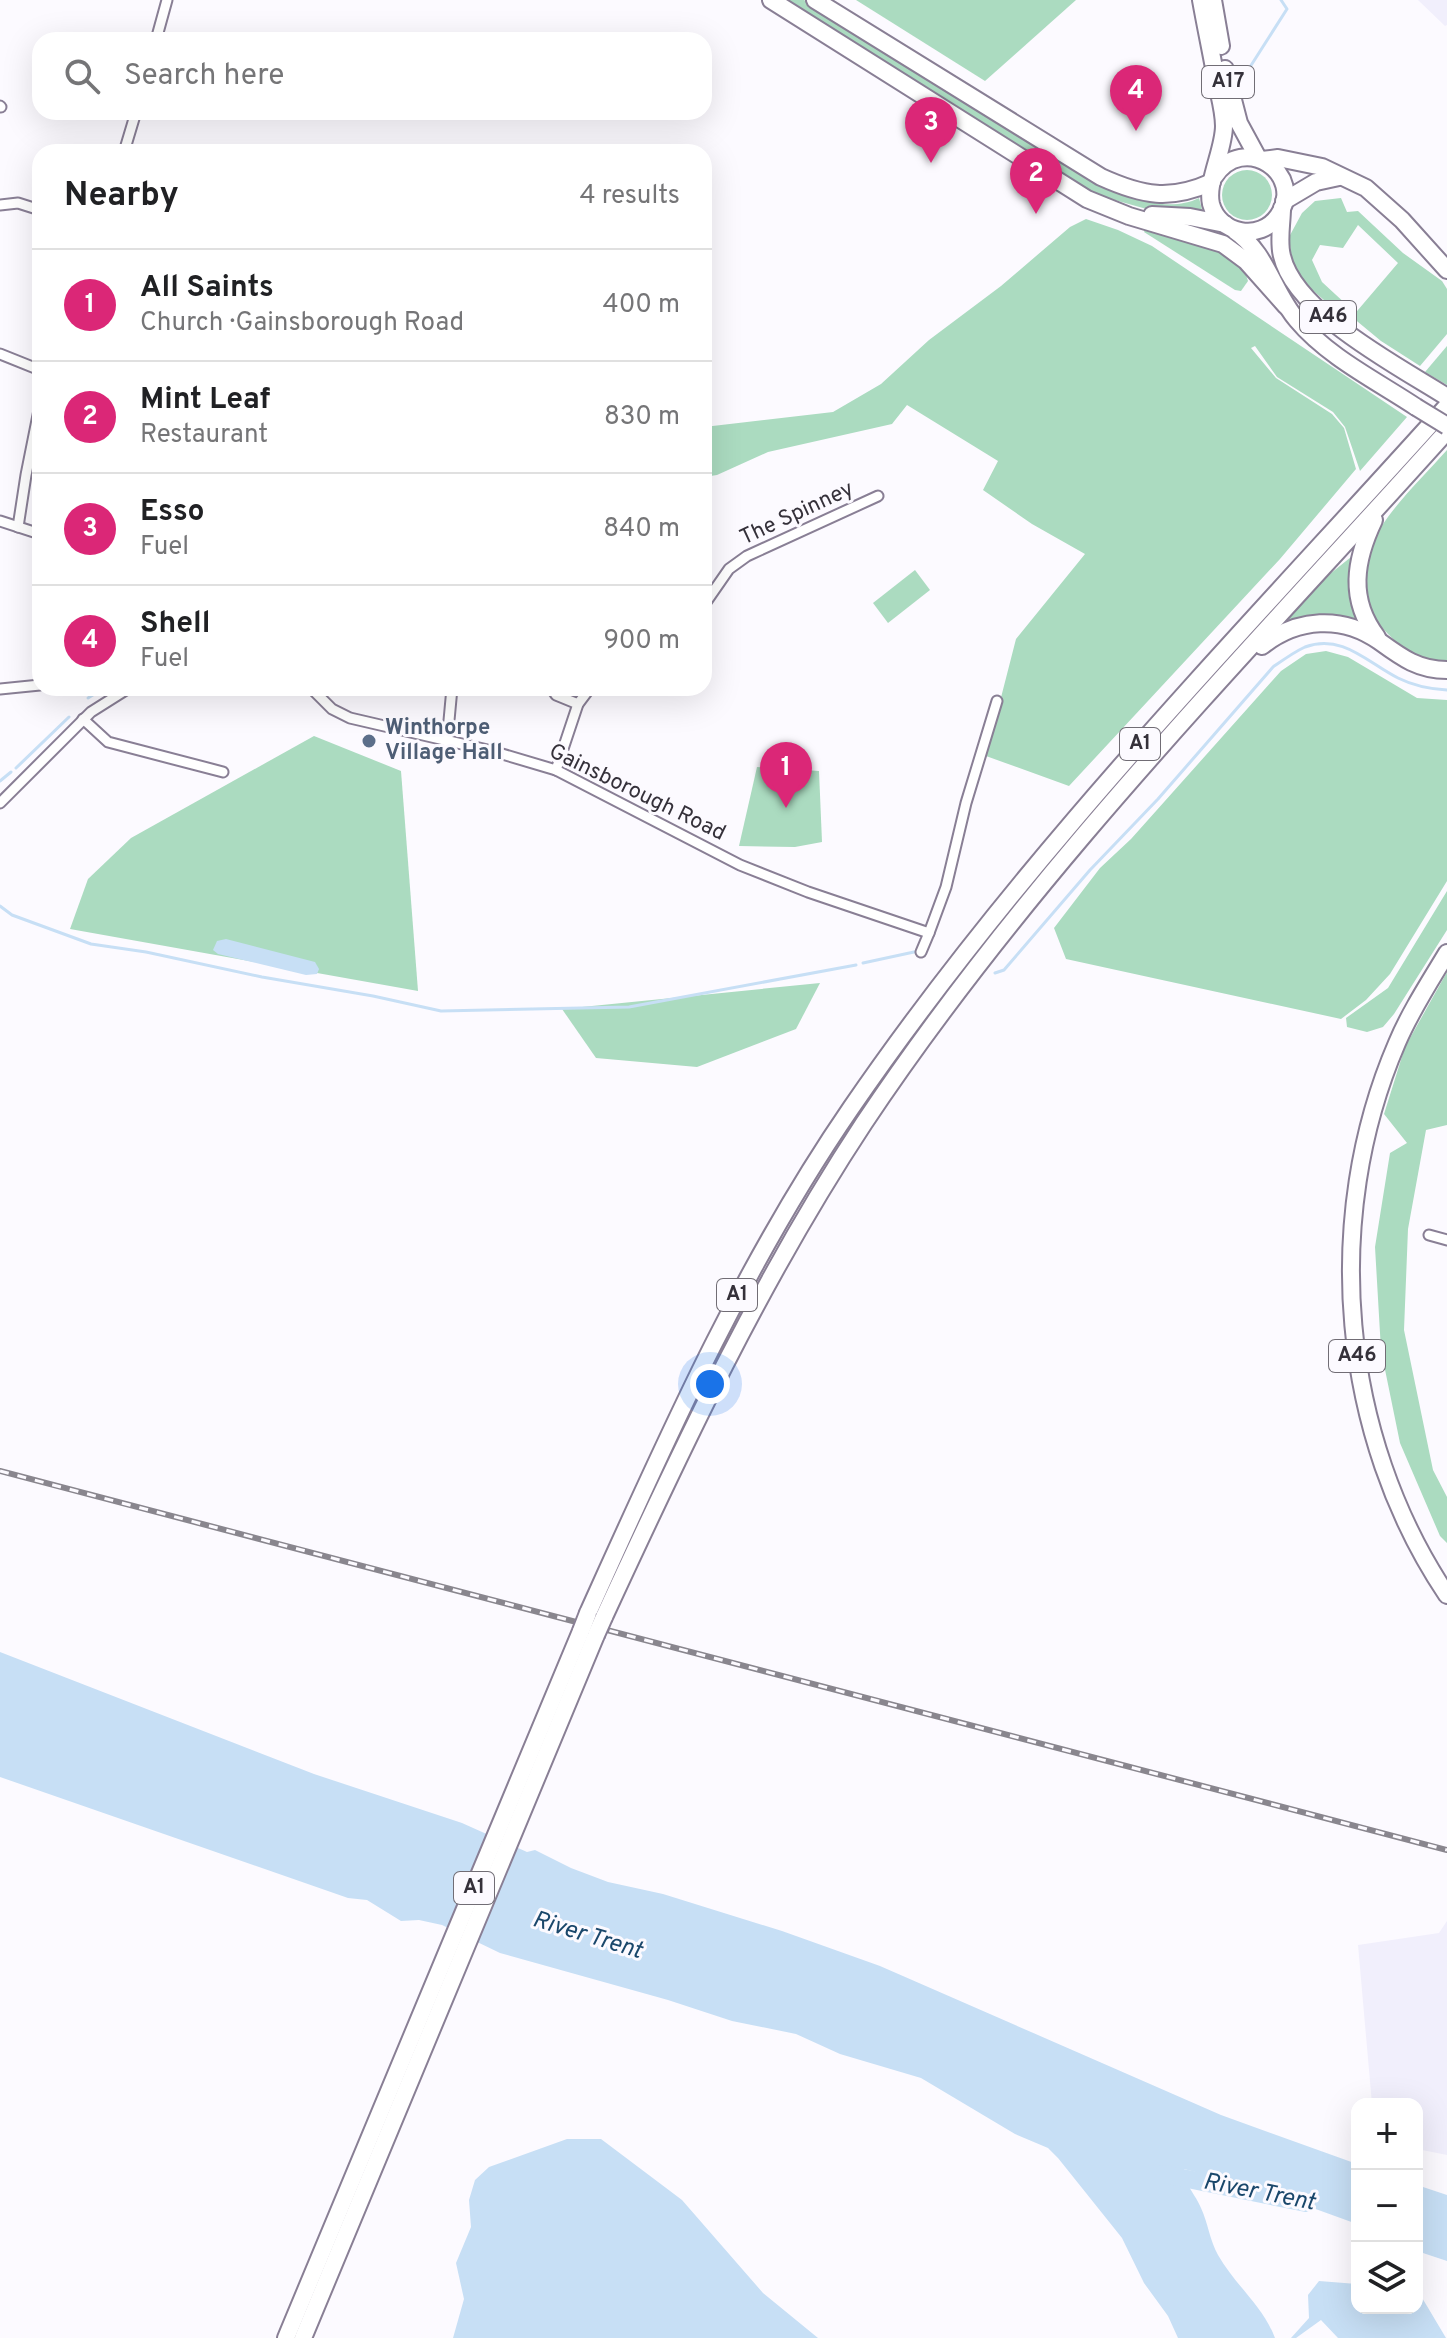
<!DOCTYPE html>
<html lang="en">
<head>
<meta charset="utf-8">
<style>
	:root { --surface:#fff; --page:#f2f2f2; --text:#202124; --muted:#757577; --line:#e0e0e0; --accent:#db2777 }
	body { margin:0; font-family:Overpass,sans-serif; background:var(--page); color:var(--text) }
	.controls { position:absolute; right:24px; bottom:24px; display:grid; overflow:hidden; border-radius:16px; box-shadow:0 8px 32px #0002 }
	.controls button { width:72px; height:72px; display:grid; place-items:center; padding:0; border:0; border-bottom:2px solid var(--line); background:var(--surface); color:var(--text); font:40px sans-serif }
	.you { position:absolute; left:710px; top:1384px; width:28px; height:28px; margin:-20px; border:6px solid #fff; border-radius:50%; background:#1a73e8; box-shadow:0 0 0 12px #1a73e833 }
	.badge { display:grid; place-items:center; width:52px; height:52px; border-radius:50%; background:var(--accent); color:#fff; font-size:26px; font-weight:700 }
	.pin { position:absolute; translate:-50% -66px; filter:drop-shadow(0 2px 4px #0008) }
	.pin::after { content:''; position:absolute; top:42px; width:28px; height:24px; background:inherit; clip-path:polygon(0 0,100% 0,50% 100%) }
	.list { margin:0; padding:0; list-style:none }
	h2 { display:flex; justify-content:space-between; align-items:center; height:104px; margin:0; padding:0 32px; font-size:34px }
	h2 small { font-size:26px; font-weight:400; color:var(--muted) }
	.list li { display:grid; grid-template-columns:52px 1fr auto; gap:24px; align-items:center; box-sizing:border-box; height:112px; padding:0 32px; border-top:2px solid var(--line) }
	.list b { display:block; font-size:30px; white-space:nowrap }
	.list p { margin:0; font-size:26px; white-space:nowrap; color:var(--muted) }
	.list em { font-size:26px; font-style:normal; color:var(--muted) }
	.icon { flex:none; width:44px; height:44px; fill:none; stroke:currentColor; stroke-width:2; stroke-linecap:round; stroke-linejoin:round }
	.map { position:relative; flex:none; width:1447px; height:2338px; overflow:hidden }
	.search { position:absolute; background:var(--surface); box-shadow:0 8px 32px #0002; left:32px; top:32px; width:680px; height:88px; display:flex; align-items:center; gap:20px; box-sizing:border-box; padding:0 28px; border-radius:24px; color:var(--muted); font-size:30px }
	.panel { position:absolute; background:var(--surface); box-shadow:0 8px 32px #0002; left:32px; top:144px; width:680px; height:552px; border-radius:24px }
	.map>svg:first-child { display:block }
	.industrial { fill:#f1effc }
	.green { fill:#abdbc0 }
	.water { fill:#c7dff5 }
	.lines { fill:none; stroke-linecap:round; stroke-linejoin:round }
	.stream { stroke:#c7dff5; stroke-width:3 }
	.river { stroke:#c7dff5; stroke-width:18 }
	.street-casing { stroke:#897f95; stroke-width:13 }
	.highway-casing { stroke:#897f95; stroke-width:20 }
	.street { stroke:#fff; stroke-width:9 }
	.highway { stroke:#fff; stroke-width:16 }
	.rail-casing { stroke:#89868e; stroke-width:6 }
	.rail { stroke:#fcfaff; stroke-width:3; stroke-dasharray:9; stroke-linecap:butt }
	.highway-bridge-casing { stroke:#897f95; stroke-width:20; stroke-linecap:butt }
	.highway-bridge { stroke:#fff; stroke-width:16 }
	.service-dot { fill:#5c6f8a; stroke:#fcfaff; stroke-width:3 }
	.labels { text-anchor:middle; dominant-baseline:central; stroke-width:6; stroke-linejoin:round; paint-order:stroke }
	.shield { fill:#fcfaff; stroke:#716d75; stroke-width:2 }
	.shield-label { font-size:20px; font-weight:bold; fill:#35313a }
	.street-label { font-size:22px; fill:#35313a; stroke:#fcfaff }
	.service-label { font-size:22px; font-weight:bold; fill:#4e5e75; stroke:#fcfaff; text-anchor:start }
	.water-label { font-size:24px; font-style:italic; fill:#1a476b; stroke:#fcfaff }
</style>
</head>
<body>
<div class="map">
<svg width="1447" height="2338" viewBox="0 0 1447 2338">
	<rect width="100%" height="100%" fill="#fcfaff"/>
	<g class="industrial">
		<polygon points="1418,0 1447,0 1447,25 1445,26"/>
		<polygon points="1447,1921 1447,2155 1417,2149 1417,2104 1372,2104 1358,1945 1439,1933"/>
	</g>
	<g class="green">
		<path d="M781,0H804L1089,180C1120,194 1165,215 1199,198L1203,213L1150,210L1097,195Z"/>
		<polygon points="856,0 1076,0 985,81"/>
		<circle cx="1247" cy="195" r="25"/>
		<polygon points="1341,198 1347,212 1358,211 1403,253 1442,281 1447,289 1447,334 1420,366 1381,341 1352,317 1398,263 1358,225 1343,248 1320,245 1312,260 1322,282 1348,306 1339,313 1303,282 1292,260 1289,237 1302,213 1315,201"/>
		<polygon points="1086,219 1118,230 1152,246 1407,417 1360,471 1345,427 1333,412 1277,377 1255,346 1251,348 1276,378 1332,414 1344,428 1356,469 1280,559 1069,786 986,756 1016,639 1085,554 1032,524 983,490 998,461 907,405 892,424 768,452 717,475 704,477 704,427 833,412 881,384 929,340 1001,286 1070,227"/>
		<polygon points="1147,225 1226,251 1245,272 1248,281 1241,291 1235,290 1144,232"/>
		<polygon points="1447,346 1447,385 1425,372"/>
		<path d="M1447,450V662C1423,663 1405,651 1388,634C1321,567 1403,500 1447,450Z"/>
		<polygon points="1351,557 1350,580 1366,628 1281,626 1320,582"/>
		<polygon points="915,570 930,590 888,623 873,603"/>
		<polygon points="1326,651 1348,657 1417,698 1447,700 1447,881 1390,974 1366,1000 1341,1019 1066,959 1054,928 1100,868 1131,839 1281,671 1306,654"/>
		<polygon points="314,736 401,771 418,991 70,929 88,879 131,838"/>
		<polygon points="757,767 819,771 822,842 795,847 739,846"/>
		<polygon points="1447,891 1447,930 1394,1014 1383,1027 1367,1032 1347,1027 1346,1018 1388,988"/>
		<polygon points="1447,972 1447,1125 1426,1130 1408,1229 1404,1330 1433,1470 1447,1497 1447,1543 1440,1536 1400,1443 1381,1350 1375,1247 1390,1153 1407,1143 1384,1114 1405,1047"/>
		<polygon points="820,983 796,1029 697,1067 596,1058 562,1009"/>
	</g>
	<g class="water">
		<polygon points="226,939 315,962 319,969 317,974 306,975 218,954 213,950 217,941"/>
		<path d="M0,1652L314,1774L462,1823L527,1852L535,1850L571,1868L608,1882L663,1894L782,1931L880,1966L1221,2115L1357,2164V2224L1260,2189L1184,2169C1182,2181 1196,2195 1201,2208C1208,2223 1210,2241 1218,2255C1235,2285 1263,2306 1275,2338H1178L1168,2316L1144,2283L1122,2238L1058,2158L1048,2148L1015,2134L921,2078L840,2054L796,2034L732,2021L668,2000L500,1953L442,1925L419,1920L401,1921L367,1900L348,1898L0,1777Z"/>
		<polygon points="567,2139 601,2139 682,2200 763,2293 818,2338 453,2338 464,2299 456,2263 471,2227 469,2200 475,2180 489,2167"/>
		<polygon points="1417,2185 1447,2195 1447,2261 1417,2251"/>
		<polygon points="1319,2281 1357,2284 1357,2308 1417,2308 1418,2291 1446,2338 1338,2338 1321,2320 1296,2338 1291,2338 1309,2318 1308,2295"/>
	</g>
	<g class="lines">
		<g class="stream">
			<polyline points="1250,67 1287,9 1281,0"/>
			<polyline points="88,698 104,688"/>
			<polyline points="16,768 69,717"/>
			<polyline points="0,781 11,772"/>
			<polyline points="0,906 12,915 91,944 146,952 262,977 373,996 441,1011 629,1007 856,965"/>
			<polyline points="863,963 914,952"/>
			<path d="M995,973L1004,970L1090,870L1158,799L1273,667C1283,660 1294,652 1305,647C1342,633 1368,663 1398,678C1414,686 1429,689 1447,690"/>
		</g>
		<polyline class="river" points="1163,2174 1306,2203"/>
		<defs>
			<g id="street">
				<polyline points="156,40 167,0"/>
				<polyline points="0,106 1,107"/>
				<polyline points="124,152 136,112"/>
				<polyline points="0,205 18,203 40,210"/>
				<polyline points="0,354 40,370"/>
				<polyline points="0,521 40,534"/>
				<polyline points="18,527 26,475 40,405"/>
				<polyline points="704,605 729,569 747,556 878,496"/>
				<polyline points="311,688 332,709 350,718 492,751 556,770 740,865 808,892 929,933 921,952"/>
				<polyline points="551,688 556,695 578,704"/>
				<polyline points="0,689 40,685"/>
				<polyline points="83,719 108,742 223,772"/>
				<polyline points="447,742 452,688"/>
				<polyline points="556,770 578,704 590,688"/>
				<polyline points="0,803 91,712 129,688"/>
				<polyline points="929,933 946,887 966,803 997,701"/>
				<polyline points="1429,1235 1447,1240"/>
			</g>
			<g id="highway">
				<polyline points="771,0 1087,199 1129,216 1223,244 1246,261 1286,306"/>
				<path d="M815,0L1101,177C1143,196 1170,201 1212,182"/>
				<path d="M1201,0C1206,28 1212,56 1217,84C1220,98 1224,112 1224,126C1224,150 1206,182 1211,204C1219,234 1260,242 1278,216C1307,174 1243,131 1214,177"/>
				<polyline points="1213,0 1221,46"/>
				<polyline points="1225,69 1239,123 1258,158"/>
				<polyline points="1262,160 1278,158 1322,167 1366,188 1402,220 1447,270"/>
				<polyline points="1284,201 1316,182 1339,177"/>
				<path d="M1282,208C1282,223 1278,241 1282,256C1295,313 1400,367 1447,397"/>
				<polyline points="1152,215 1190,217 1225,224"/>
				<path d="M1235,231C1267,253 1273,292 1297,320C1328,357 1377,381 1416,407"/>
				<path d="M1374,520C1355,560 1348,599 1377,637"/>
				<path d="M1262,646C1297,618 1342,615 1379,641C1401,657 1418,670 1447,670"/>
				<path d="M1447,953C1429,983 1410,1012 1397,1043C1321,1219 1340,1436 1447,1595"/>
				<path d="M588,1613C666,1440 743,1265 851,1108C1025,854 1242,634 1447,406"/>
				<path d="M604,1617C682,1448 761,1279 864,1123C1032,871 1246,655 1447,431"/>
				<polyline points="286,2338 581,1631"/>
				<polyline points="303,2338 596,1635"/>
			</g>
		</defs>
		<use href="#street" class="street-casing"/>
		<use href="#highway" class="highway-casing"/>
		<use href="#street" class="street"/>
		<use href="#highway" class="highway"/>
		<defs>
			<polyline id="rail" points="0,1471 1447,1850"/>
		</defs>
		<use href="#rail" class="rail-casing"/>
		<use href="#rail" class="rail"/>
		<defs>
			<g id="highway-bridge">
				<polyline points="1416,407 1447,426"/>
				<polyline points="581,1631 588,1613"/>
				<polyline points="596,1635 604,1617"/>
			</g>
		</defs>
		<use href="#highway-bridge" class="highway-bridge-casing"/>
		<use href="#highway-bridge" class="highway-bridge"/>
	</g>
	<circle class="service-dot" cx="369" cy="741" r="8"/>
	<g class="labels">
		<g class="shield">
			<rect x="1202" y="66" width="52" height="32" rx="6"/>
			<rect x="1300" y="301" width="56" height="32" rx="6"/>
			<rect x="1120" y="728" width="40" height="32" rx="6"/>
			<rect x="717" y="1279" width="40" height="32" rx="6"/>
			<rect x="1329" y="1340" width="56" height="32" rx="6"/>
			<rect x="454" y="1872" width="40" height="32" rx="6"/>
		</g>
		<g class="shield-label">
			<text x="1228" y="82">A17</text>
			<text x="1328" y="317">A46</text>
			<text x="1140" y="744">A1</text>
			<text x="737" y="1295">A1</text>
			<text x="1357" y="1356">A46</text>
			<text x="474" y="1888">A1</text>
		</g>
		<g class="street-label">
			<text transform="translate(797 514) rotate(-25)">The Spinney</text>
			<text transform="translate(637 793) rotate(26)">Gainsborough Road</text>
		</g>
		<g class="service-label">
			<text x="385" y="728">Winthorpe<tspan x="385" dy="25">Village Hall</tspan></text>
		</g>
		<g class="water-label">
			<text transform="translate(587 1936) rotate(17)">River Trent</text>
			<text transform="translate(1259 2193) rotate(11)">River Trent</text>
		</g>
	</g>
</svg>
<div class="controls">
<button>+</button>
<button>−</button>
<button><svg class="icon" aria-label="layers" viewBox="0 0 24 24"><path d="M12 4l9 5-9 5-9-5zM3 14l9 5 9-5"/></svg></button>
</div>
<div class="you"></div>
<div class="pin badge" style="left:786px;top:808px">1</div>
<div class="pin badge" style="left:1036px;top:214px">2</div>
<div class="pin badge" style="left:931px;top:163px">3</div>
<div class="pin badge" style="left:1136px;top:131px">4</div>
<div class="search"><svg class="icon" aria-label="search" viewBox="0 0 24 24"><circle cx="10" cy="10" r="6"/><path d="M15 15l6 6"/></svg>Search here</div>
<section class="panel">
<h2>Nearby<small>4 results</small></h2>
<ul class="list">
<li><span class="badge">1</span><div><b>All Saints</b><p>Church · Gainsborough Road</p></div><em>400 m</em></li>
<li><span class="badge">2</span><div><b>Mint Leaf</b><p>Restaurant</p></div><em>830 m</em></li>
<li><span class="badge">3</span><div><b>Esso</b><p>Fuel</p></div><em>840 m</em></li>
<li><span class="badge">4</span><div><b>Shell</b><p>Fuel</p></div><em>900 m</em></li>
</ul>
</section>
</div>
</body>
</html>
